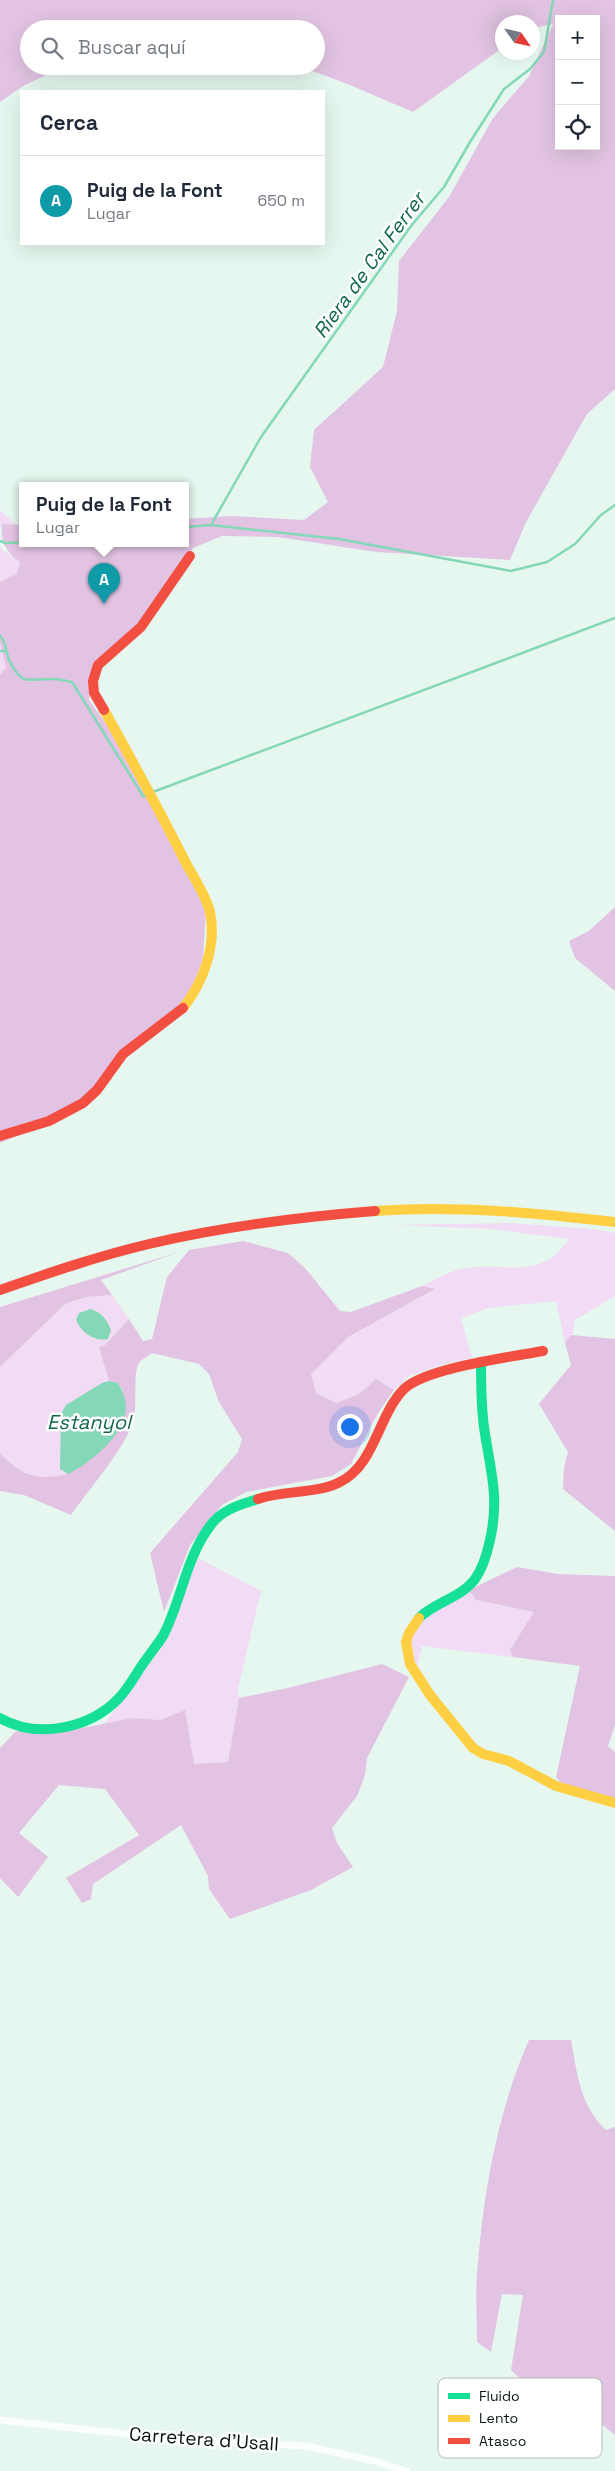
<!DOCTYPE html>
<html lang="es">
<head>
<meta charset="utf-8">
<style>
	:root { --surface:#fff; --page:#f6f6f7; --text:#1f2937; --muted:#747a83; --line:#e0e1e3; --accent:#db2777 }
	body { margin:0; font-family:"Space Grotesk",sans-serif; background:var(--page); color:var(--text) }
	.controls { position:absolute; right:15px; top:15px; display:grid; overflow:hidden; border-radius:0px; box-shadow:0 5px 20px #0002 }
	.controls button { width:45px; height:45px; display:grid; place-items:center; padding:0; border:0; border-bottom:1px solid var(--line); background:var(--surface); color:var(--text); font:25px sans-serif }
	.compass { position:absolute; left:495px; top:15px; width:45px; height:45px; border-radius:50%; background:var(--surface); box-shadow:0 5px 20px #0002; rotate:124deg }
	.you { position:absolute; left:349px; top:1426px; width:18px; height:18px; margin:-12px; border:4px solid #fff; border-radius:50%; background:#1a73e8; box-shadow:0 0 0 8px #1a73e833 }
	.badge { display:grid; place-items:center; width:32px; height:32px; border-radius:50%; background:var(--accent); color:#fff; font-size:16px; font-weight:700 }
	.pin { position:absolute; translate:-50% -41px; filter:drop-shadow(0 1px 2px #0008) }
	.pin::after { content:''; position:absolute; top:26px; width:18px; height:15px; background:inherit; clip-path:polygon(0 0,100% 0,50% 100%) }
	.popup { position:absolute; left:19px; top:482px; width:170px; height:65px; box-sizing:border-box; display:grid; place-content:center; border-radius:0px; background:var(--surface); filter:drop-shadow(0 1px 4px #0005); font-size:16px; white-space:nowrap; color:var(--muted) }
	.popup b { font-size:19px; color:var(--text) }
	.popup::after { content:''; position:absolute; left:50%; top:100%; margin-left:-10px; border:10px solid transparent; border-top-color:var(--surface) }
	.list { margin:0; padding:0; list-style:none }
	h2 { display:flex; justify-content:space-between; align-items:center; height:65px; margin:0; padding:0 20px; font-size:21px }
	h2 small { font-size:16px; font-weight:400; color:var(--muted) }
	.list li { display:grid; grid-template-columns:32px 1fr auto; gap:15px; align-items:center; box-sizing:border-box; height:90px; padding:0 20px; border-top:1px solid var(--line) }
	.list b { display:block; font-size:19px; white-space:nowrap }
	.list p { margin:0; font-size:16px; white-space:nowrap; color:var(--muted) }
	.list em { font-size:16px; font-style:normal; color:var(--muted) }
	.icon { flex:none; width:28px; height:28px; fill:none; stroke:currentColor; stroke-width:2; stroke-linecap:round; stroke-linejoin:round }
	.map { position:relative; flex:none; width:615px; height:2471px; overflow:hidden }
	.search { position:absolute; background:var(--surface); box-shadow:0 5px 20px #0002; left:20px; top:20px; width:305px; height:55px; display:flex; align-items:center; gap:12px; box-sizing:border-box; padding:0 18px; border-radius:28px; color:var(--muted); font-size:19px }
	.panel { position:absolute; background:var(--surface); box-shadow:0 5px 20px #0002; left:20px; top:90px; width:305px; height:155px; border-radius:0px }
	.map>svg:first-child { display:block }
	.green { fill:#f2dbf4 }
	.forest { fill:#e2c3e3; fill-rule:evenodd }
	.water { fill:#84d7b7 }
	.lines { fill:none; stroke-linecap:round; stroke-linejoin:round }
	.stream { stroke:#84d7b7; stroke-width:2.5 }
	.street { stroke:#fbfefc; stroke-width:7 }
	.fast { stroke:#16e098; stroke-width:10 }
	.slow { stroke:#ffcf43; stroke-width:10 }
	.jam { stroke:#f24e42; stroke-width:10 }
	.labels { text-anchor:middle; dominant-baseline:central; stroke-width:5; stroke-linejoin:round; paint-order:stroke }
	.street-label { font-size:19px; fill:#07150f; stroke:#fff }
	.water-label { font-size:20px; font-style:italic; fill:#0f664b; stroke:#fff }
	.key { fill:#fff; stroke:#b5b9b7; stroke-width:1 }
	.key-label { font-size:14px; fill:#07150f }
</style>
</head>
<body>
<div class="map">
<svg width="615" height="2471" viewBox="0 0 615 2471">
	<rect width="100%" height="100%" fill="#e5f7ee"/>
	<g class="green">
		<polygon points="0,511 17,525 2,524 0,528"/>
		<polygon points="0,545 2,550 21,561 18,574 0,582"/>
		<polygon points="0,643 6,667 0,675"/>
		<path d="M509,1223L594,1229L615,1233V1296L575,1320L573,1333L565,1343L556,1301L488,1308L461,1318L472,1358L449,1363L410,1375L394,1390L376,1379L359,1394L336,1403L316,1393L310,1374L348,1337L434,1290L422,1286C434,1280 448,1272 461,1269C503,1260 539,1284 569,1239L490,1229L394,1225Z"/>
		<path d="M112,1295L129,1319L105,1345L100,1347L109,1380L118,1383L68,1474C35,1481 24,1476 0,1454V1367L65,1304L86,1297Z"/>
		<polygon points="196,1557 261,1591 238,1689 239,1698 228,1762 194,1764 184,1710 160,1720 133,1718 103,1725 159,1651 171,1628"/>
		<path d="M469,1590L476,1600L535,1612L510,1650L513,1657L422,1646L417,1667C413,1657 408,1647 411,1636C416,1616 452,1599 469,1590Z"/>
	</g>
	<g class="forest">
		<path d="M0,0H615V389L587,414L526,522L510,560L376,552L278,537L222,536L193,548L181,569L130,637L94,673L89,700L125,750L206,911L203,958L194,983L184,1002L113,1068L85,1099L48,1123L0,1143V675L6,667L0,643V582L17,574L20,562C7,553 0,543 2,524L23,525V543H185V519L232,516L304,520L328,502L310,467L314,430L383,367L397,311L399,261L449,197L493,118L529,76L553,24L533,28L532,22H502V48L413,112L350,85L299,66H316V29H29V66H65L23,86L0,102ZM559,19H596V146H559Z"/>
		<polygon points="615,907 615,991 575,958 569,941 589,931"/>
		<path d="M243,1241L288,1253L305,1268L340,1311L351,1312L422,1286L435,1289L348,1337L311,1374L316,1393L336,1403L359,1394L376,1379L394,1390L378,1413L351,1464L332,1476L246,1492L222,1505L190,1545L164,1612L150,1553L238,1452L242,1439L219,1402L209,1374L199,1364L152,1353C148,1356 142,1359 139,1363C133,1371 137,1406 134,1419C126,1448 88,1490 71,1515L24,1495L0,1491V1454C24,1476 35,1481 68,1474L123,1391L118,1383L109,1381L99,1347L105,1345L129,1319L143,1341L152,1339L167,1277L189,1250Z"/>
		<polygon points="179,1252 101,1280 112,1295 86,1297 65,1304 0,1367 0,1307"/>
		<polygon points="571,1335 615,1339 615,1531 563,1489 564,1468 568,1452 539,1404 571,1365 565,1343"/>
		<polygon points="517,1567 558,1574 615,1576 615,1725 608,1746 615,1752 615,1804 567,1790 556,1777 580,1666 513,1657 510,1650 534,1612 476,1600 469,1590"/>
		<polygon points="382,1664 409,1677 367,1758 365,1775 357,1796 332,1828 337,1843 353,1867 311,1890 230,1919 209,1889 208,1876 181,1825 93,1884 91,1899 82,1903 66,1878 139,1835 105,1789 59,1785 19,1833 48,1857 18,1897 0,1878 0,1748 16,1731 57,1733 133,1718 160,1720 185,1710 194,1764 228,1762 239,1698 288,1688"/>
		<path d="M529,2040H571C577,2073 580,2106 606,2130L615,2127V2435L601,2424L588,2438L576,2431L511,2370L523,2295L502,2294L491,2352L477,2342C477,2315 475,2288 478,2262C484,2189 499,2107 529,2040Z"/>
	</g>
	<g class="water">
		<path d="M91,1309C102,1313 107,1320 111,1330L108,1339C94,1342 82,1333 76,1320L79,1313Z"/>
		<path d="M109,1381L118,1383C122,1390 126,1399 126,1408C126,1434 89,1464 68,1474L60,1469L61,1414L66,1405L102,1383Z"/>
	</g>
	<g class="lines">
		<g class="stream">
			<polyline points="211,525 339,539 511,571 547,562 575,544 601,515 615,505"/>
			<polyline points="185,527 211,525 261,437 411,226 444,187 470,142 504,89 530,69 544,52 553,0"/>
			<polyline points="0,541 5,543 23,542"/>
			<path d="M0,636C7,643 5,651 9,660C23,688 28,678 53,679C60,679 66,681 72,682L143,796L148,794"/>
			<polyline points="0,651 6,651"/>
			<polyline points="153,792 615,618"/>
		</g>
		<polyline class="street" points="0,2420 171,2439 306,2446 374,2461 406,2471"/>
		<g class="fast">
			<path d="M419,1618C435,1602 461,1598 475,1579C483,1568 487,1554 490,1540C500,1496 490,1470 484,1427C481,1405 481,1384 481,1362"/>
			<path d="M0,1718C37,1739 89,1729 118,1699C129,1688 136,1673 145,1661C151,1652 159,1643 164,1634C182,1598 186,1558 210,1526C222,1509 240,1505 258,1499"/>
		</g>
		<g class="slow">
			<path d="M104,710C132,760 159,810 185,861C193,877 206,895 210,912C217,946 203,983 183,1008"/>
			<path d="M375,1211C455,1205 536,1213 615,1222"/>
			<polyline points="419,1618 409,1633 406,1642 410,1664 430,1695 473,1748 483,1754 509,1761 556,1786 615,1803"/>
		</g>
		<g class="jam">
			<polyline points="104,710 94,693 93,681 98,665 141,627 190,556"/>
			<polyline points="0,1136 49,1121 83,1103 97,1090 123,1054 183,1008"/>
			<path d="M0,1290C49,1273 98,1256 149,1244C224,1226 299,1217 375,1211"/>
			<path d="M258,1499C284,1490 317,1494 340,1482C375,1465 378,1415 404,1389C426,1368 511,1357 543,1351"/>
		</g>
	</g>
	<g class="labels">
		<g class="street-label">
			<text transform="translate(204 2439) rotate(4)">Carretera d'Usall</text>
		</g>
		<g class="water-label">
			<text transform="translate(369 265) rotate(-54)">Riera de Cal Ferrer</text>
			<text x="89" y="1422">Estanyol</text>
		</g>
	</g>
	<rect x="438" y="2378" width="164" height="80" rx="8" class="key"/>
	<rect x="448" y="2393" width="22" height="6" fill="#16e098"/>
	<rect x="448" y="2415" width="22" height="7" fill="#ffcf43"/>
	<rect x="448" y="2438" width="22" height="6" fill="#f24e42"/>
	<g class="key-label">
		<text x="479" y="2401">Fluido</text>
		<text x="479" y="2423">Lento</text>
		<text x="479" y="2446">Atasco</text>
	</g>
</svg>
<div class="controls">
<button>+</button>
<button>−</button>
<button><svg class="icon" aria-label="locate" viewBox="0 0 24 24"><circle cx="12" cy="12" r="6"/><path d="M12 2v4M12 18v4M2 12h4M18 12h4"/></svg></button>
</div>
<svg class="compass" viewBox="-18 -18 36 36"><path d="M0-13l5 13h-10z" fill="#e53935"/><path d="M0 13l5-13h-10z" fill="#747a83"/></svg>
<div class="you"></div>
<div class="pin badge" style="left:104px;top:604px;background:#0f9aa8">A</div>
<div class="popup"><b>Puig de la Font</b>Lugar</div>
<div class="search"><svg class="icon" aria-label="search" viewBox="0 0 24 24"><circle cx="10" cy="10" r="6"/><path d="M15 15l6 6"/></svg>Buscar aquí</div>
<section class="panel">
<h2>Cerca<small></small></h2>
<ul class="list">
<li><span class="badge" style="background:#0f9aa8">A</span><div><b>Puig de la Font</b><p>Lugar</p></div><em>650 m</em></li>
</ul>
</section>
</div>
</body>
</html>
